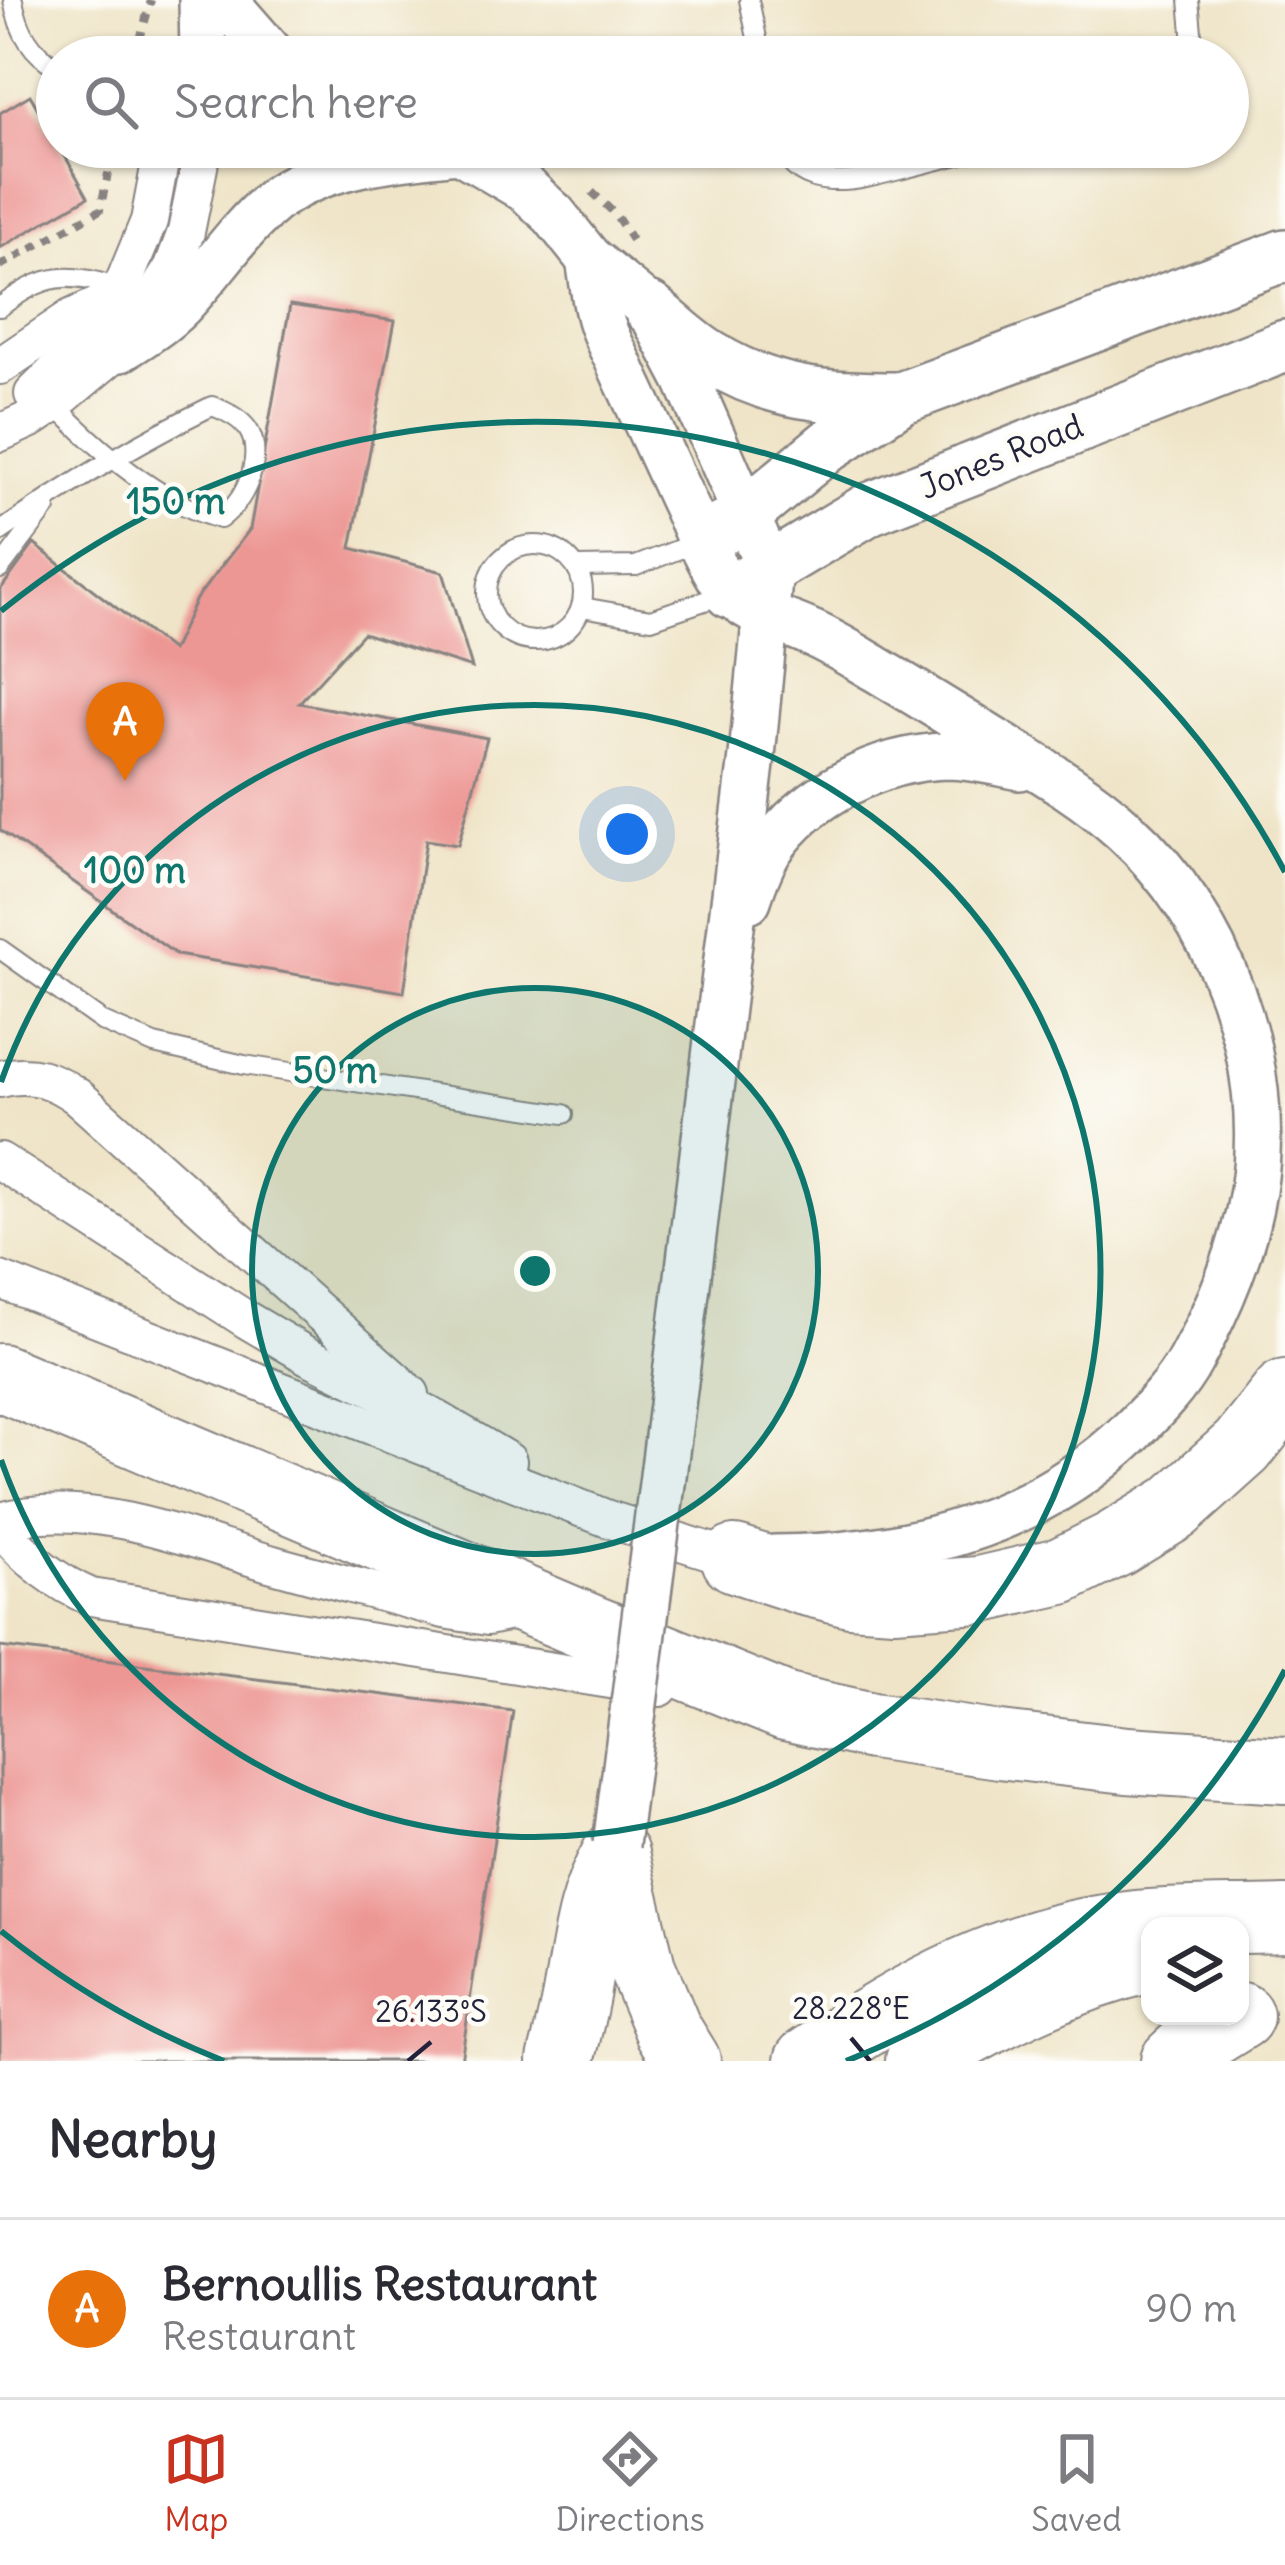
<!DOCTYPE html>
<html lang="en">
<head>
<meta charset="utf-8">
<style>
	:root { --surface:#fff; --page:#f7f7f7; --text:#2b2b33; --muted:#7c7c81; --line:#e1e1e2; --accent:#c8321e }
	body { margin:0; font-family:Delius,sans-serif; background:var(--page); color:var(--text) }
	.controls { position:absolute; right:36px; bottom:36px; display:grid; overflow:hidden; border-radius:24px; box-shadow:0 3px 9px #0004 }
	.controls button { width:108px; height:108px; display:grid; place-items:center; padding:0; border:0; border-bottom:3px solid var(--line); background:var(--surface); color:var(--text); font:60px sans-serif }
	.you { position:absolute; left:627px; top:834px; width:42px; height:42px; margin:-30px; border:9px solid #fff; border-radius:50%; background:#1a73e8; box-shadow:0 0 0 18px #1a73e833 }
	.badge { display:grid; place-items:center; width:78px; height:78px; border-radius:50%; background:var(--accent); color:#fff; font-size:39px; font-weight:700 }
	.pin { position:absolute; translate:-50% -99px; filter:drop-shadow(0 3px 6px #0008) }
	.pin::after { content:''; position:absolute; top:63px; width:42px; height:36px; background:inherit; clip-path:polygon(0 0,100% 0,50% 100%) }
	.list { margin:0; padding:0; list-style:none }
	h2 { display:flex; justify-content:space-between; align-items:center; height:156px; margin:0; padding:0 48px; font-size:51px }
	h2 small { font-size:39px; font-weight:400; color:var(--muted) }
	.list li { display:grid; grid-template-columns:78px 1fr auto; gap:36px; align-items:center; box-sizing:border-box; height:180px; padding:0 48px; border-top:3px solid var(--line) }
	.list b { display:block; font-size:45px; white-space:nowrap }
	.list p { margin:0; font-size:39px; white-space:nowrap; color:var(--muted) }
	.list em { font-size:39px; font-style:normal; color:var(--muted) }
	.icon { flex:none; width:66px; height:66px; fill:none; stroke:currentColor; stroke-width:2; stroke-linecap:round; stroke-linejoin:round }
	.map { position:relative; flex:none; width:1285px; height:2061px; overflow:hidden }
	.search { position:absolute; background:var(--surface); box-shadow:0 3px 9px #0004; left:36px; right:36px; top:36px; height:132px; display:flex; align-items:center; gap:30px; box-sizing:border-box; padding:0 42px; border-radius:66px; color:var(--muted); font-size:45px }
	.sheet { height:336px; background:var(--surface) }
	nav { display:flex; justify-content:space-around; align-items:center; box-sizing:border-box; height:168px; border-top:3px solid var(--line); background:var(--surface); font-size:33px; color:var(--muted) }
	nav a { display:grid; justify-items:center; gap:6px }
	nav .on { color:var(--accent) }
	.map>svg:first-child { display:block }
	.building { fill:#ed9794 }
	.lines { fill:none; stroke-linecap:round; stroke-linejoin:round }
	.service-casing { stroke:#888381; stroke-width:22 }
	.minor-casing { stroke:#888381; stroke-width:40 }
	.tertiary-casing { stroke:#888381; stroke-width:50 }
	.secondary-casing { stroke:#888381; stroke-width:56 }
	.motorway-casing { stroke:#888381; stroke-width:70 }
	.path { stroke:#888381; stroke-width:8; stroke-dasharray:9 9; stroke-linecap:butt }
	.service { stroke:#fff; stroke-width:18 }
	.minor { stroke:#fff; stroke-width:36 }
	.tertiary { stroke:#fff; stroke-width:45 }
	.secondary { stroke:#fff; stroke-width:51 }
	.motorway { stroke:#fff; stroke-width:66 }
	.tertiary-bridge-casing { stroke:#888381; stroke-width:50; stroke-linecap:butt }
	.tertiary-bridge { stroke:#fff; stroke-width:45 }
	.ticks { fill:none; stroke:#22223b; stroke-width:4.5 }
	.ring { fill:none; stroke:#0f766e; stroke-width:6 }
	.labels { text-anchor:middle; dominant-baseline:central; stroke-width:9; stroke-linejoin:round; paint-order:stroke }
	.street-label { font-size:33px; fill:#22223b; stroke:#fdfcf7 }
	.ticks-label { font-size:30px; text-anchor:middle; fill:#22223b; stroke:#fdfcf7; stroke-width:9; stroke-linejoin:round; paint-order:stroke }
	.centre { fill:#0f766e; stroke:#fdfcf7; stroke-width:6 }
	.ring-label { font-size:36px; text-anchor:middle; font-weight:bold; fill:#0f766e; stroke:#fdfcf7; stroke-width:9; stroke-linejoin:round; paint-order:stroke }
</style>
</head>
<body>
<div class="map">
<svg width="1285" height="2061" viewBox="0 0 1285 2061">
	<rect width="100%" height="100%" fill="#fdfcf7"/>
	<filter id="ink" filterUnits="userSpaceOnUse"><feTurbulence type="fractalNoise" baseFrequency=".00833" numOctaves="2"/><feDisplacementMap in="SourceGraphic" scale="24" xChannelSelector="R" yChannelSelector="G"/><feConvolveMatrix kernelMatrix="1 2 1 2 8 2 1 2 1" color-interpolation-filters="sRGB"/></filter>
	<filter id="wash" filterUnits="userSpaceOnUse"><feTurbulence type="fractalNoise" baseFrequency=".004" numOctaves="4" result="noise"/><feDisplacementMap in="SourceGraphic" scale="48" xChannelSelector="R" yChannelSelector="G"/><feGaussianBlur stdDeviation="2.7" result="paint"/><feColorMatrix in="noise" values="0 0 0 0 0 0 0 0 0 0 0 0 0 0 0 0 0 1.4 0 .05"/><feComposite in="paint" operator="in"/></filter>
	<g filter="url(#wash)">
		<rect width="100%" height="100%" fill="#efe4c7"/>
		<g id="blocks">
			<g class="building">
				<polygon points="30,95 57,142 57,147 60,147 88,197 0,248 0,113"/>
				<polygon points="290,305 395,321 351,548 443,572 472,668 363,633 299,703 487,738 458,845 426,840 404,992 177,955 0,830 0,590 34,544 172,651 196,599 250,529"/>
				<polygon points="0,1647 513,1711 461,2061 0,2061"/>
			</g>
		</g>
	</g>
	<g filter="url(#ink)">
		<use href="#blocks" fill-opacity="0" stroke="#888381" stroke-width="3"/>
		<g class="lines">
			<defs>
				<g id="service">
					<path d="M13,0C18,29 30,53 57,67"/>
					<polyline points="749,0 761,57"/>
					<polyline points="1189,0 1192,32 1191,57"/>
					<path d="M781,147C803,199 864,179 907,168C934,161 962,154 990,147"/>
					<path d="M0,307C45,273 68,271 121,289"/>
					<path d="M0,532C67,485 138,442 212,406C245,418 261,434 252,471C246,492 237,506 220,519C159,503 97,448 54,404"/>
					<circle cx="535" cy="593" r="48"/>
					<polyline points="577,567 636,566 700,541"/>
					<polyline points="0,569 46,508"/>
					<polyline points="582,607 651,619 728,593"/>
					<polyline points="0,949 103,1022 154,1044 244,1065 564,1114"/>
				</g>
				<g id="minor">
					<polyline points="0,366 71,318 110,300"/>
					<polyline points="33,394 76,351 121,289 149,221 163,147"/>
					<polyline points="0,433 33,418 54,404 120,349 172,269 186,232 203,147"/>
					<path d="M0,1079C30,1071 53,1079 78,1097L411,1394"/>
					<polyline points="0,1161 247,1320 308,1356 437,1419 508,1461"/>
					<polyline points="0,1280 608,1519 735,1559"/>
					<path d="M0,1521C90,1496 187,1539 273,1564C330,1580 387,1594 444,1610L488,1617L520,1610"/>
					<path d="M0,1527C25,1557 55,1582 91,1597L660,1688"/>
				</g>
				<g id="tertiary">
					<polyline points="202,0 203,57"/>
					<polyline points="224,0 274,57"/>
					<polyline points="454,147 527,190 554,215 589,259 650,309 687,379 770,570 752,756 676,1374"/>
					<path d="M589,259C592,277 594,297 599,315C604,336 617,356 625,376C644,416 662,456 681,497C694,524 710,566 728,589C748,614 784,620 811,633C834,643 856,657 878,670C921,696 964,722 1007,749C1048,773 1089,798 1124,830C1220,916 1274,1062 1253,1191C1243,1251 1220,1305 1191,1359C1177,1386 1153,1410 1131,1432C1035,1525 905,1557 774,1558"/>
					<path d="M120,349C141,336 162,323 180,305C212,272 237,231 273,201C322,162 399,157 459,150"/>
					<path d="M748,900C754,882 760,864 770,849C808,794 880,758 946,756C971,756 996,762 1020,767"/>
				</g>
				<g id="secondary">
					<path d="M650,309C669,324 688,343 709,356C773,396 828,398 901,398"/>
					<polyline points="702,541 746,514 829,445 901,398 1285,255"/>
					<polyline points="730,592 869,509 1285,346"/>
				</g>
				<g id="motorway">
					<polyline points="0,1377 593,1629 786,1707 872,1726 1000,1745 1127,1760 1285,1770"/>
					<polyline points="735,1559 805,1582 850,1593 894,1596 979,1590 1061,1571 1115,1544 1174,1508 1242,1447 1285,1393"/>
					<polyline points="615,1855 642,1968 668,2030 687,2061"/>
					<path d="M561,2061C566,2039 572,2017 576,1995C586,1942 588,1903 615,1855"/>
					<path d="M808,2061C905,1995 1009,1937 1128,1925C1180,1919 1233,1921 1285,1919"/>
					<path d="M919,2061C992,2017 1067,1979 1150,1959"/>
					<polyline points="1174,2061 1188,2048 1240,2016"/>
				</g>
			</defs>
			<use href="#service" class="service-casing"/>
			<use href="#minor" class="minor-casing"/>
			<use href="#tertiary" class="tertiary-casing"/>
			<use href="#secondary" class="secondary-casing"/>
			<use href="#motorway" class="motorway-casing"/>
			<g class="path">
				<polyline points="135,57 151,0"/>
				<polyline points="592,192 615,214 632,240"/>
				<polyline points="0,266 100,210 114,147"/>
			</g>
			<use href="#service" class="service"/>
			<use href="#minor" class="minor"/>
			<use href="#tertiary" class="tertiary"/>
			<use href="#secondary" class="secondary"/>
			<use href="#motorway" class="motorway"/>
			<defs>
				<polyline id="tertiary-bridge" points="616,1845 676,1374"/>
			</defs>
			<use href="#tertiary-bridge" class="tertiary-bridge-casing"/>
			<use href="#tertiary-bridge" class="tertiary-bridge"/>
		</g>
	</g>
	<path class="ticks" d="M851,2038L870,2061M408,2061L431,2042"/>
	<circle cx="535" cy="1271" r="283" fill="#0f766e" fill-opacity=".12"/>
	<g class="ring">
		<circle cx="535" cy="1271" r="283"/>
		<path d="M1 1082A566 566 0 1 1 1 1460"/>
		<path d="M1285 1670A849 849 0 0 1 846 2061M224 2061A849 849 0 0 1 1 1931M1 611A849 849 0 0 1 1285 872"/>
	</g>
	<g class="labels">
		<g class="street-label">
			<text transform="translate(1001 456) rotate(-22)">Jones Road</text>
		</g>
	</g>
	<g class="ticks-label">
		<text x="851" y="2019">28.228°E</text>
		<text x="431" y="2022">26.133°S</text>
	</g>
	<circle cx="535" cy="1271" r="18" class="centre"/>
	<g class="ring-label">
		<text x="176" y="514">150 m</text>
		<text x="135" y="883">100 m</text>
		<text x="335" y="1083">50 m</text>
	</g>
</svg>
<div class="controls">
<button><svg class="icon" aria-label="layers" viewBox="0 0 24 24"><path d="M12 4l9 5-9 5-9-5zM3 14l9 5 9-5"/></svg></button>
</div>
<div class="you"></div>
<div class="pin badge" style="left:125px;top:781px;background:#e8710a">A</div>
<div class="search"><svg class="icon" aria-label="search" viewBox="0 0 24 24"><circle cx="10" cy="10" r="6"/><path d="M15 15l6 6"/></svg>Search here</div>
</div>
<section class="sheet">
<h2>Nearby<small></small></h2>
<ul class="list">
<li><span class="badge" style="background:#e8710a">A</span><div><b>Bernoullis Restaurant</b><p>Restaurant</p></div><em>90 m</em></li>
</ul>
</section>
<nav>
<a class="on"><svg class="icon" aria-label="map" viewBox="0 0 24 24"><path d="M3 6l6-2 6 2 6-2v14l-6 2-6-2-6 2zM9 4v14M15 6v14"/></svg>Map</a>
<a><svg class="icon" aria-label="directions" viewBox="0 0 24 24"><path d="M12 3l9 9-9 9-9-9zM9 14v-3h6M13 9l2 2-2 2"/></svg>Directions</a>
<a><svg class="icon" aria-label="saved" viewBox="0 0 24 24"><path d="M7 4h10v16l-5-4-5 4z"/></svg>Saved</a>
</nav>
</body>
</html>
